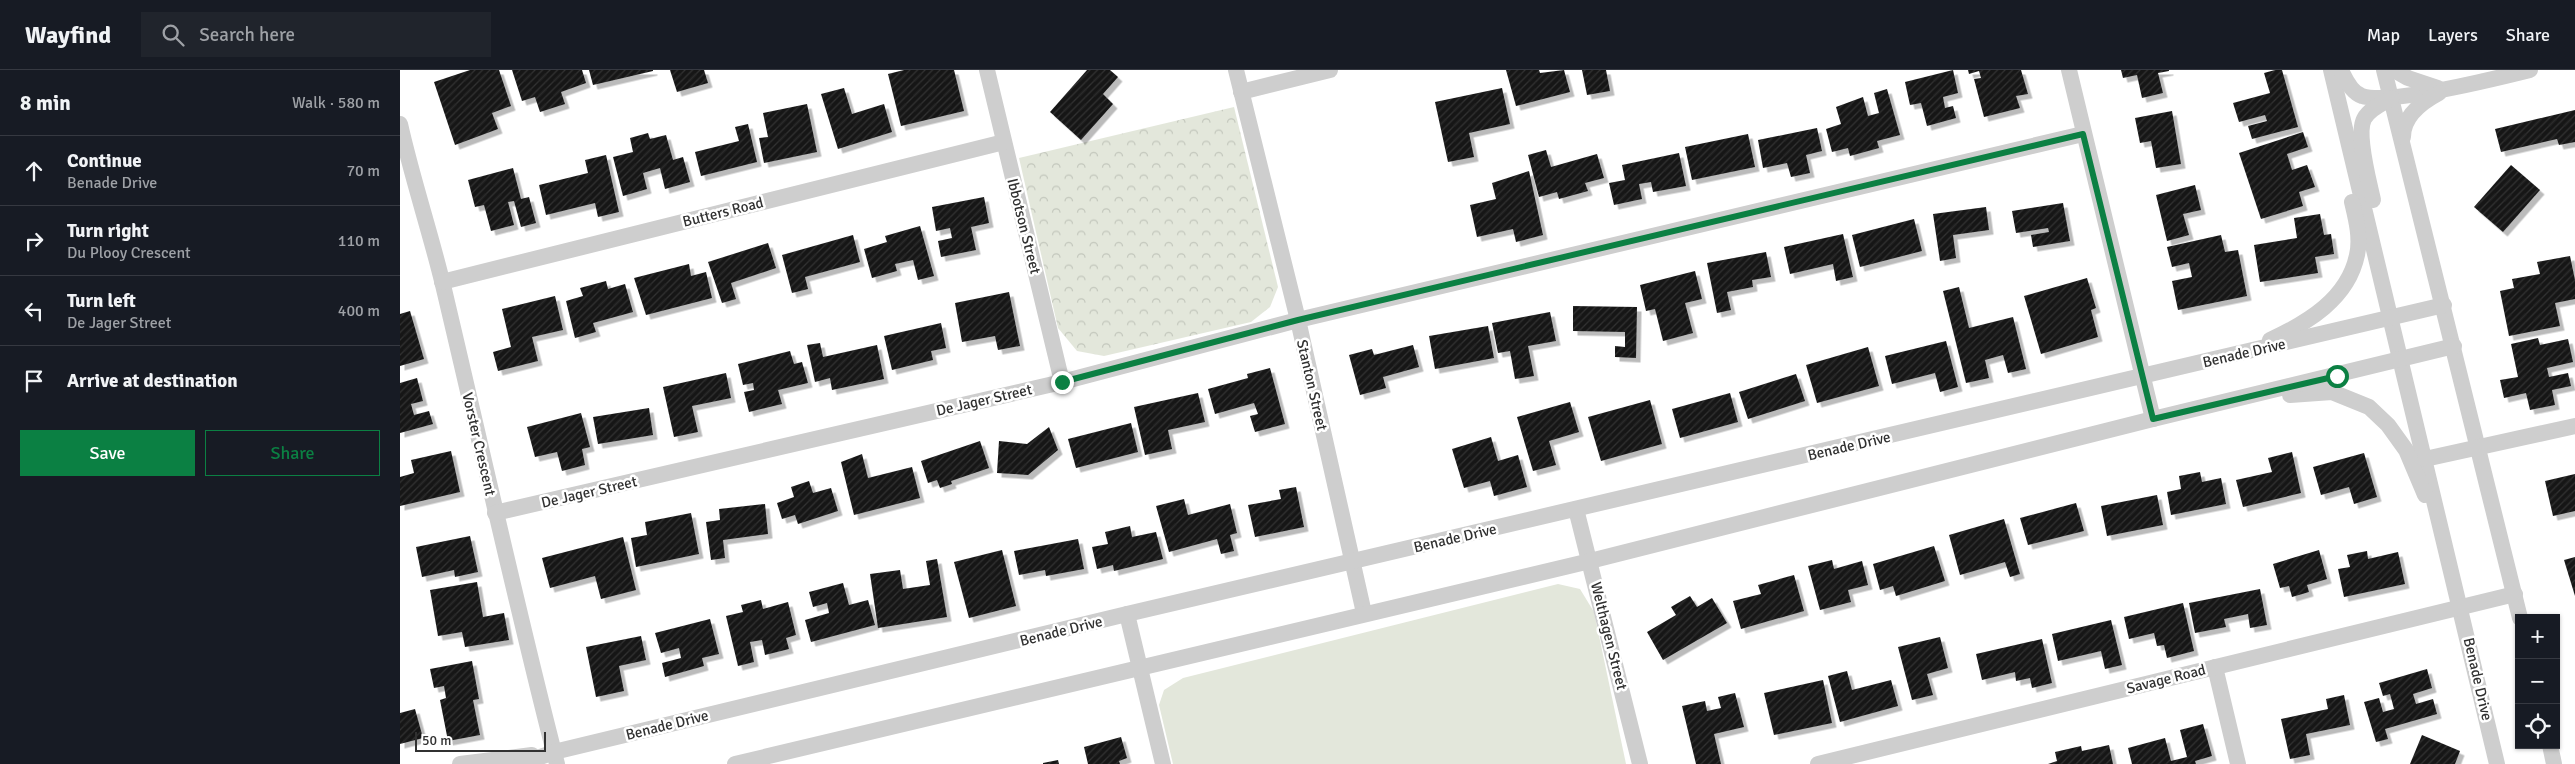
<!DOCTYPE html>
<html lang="en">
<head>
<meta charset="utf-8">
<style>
	:root { --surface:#171b24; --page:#20242c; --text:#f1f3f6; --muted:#9ea1a6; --line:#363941; --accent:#0b8043 }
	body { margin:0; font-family:Signika,sans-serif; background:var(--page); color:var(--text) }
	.controls { position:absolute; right:15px; bottom:15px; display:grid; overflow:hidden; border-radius:0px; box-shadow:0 1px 4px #0004 }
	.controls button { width:45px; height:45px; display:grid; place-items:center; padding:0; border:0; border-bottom:1px solid var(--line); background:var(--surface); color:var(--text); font:25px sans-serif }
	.scale { position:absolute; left:15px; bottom:12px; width:131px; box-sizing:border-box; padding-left:5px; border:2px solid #313131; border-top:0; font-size:14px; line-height:18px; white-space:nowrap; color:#313131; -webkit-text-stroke:4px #fff; paint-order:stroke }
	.stop { position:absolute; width:15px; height:15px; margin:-11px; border:4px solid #0b8043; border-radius:50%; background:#fff }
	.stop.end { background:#0b8043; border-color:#fff; box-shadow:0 1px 5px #0008 }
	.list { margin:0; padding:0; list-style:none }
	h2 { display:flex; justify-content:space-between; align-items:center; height:65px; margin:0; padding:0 20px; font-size:21px }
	h2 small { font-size:16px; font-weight:400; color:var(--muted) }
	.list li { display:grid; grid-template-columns:32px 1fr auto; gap:15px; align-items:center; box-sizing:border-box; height:70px; padding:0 20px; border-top:1px solid var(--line) }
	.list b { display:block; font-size:19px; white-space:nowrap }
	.list p { margin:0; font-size:16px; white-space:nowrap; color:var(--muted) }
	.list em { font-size:16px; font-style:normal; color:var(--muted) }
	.actions { display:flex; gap:10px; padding:15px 20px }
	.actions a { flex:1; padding:11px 0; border:1px solid var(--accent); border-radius:0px; text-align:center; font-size:18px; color:var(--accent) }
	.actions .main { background:var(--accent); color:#fff }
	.icon { flex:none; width:28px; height:28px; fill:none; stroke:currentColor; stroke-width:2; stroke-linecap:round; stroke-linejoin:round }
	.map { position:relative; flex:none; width:2175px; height:694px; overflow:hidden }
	header { display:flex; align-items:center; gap:30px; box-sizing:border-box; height:70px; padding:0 25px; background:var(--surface); border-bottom:1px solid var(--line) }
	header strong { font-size:24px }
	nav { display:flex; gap:28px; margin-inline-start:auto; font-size:18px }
	.search { width:350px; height:45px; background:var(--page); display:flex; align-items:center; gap:12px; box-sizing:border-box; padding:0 18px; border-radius:0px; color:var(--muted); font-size:19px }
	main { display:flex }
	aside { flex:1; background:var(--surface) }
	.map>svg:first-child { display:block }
	.park { fill:url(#park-crowns) }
	.pitch { fill:#e3e7db }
	.building { fill:url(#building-hatch); filter:url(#shadow) }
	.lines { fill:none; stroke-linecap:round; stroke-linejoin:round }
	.minor { stroke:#cecece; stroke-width:16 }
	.route { stroke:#0b8043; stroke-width:6 }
	.labels { text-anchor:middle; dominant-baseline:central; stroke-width:5; stroke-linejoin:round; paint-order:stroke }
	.street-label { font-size:15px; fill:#313131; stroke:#fff }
</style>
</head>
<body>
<header>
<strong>Wayfind</strong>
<div class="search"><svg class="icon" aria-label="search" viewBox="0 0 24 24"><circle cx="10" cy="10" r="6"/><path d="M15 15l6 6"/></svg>Search here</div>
<nav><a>Map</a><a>Layers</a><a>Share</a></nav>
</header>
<main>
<aside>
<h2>8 min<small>Walk · 580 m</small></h2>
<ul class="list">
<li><svg class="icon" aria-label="ahead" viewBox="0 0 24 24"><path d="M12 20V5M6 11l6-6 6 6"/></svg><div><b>Continue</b><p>Benade Drive</p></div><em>70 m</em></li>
<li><svg class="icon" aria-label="right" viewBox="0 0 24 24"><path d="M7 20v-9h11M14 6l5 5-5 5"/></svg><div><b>Turn right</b><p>Du Plooy Crescent</p></div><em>110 m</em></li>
<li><svg class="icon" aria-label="left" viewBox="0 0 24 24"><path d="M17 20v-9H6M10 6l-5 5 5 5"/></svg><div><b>Turn left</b><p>De Jager Street</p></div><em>400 m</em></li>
<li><svg class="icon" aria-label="arrive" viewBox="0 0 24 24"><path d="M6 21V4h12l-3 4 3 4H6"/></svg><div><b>Arrive at destination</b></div></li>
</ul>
<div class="actions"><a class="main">Save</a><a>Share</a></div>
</aside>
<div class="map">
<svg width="2175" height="694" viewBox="0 0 2175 694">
	<defs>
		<pattern id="park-crowns" width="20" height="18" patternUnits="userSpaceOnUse" patternTransform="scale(1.25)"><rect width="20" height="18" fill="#e3e7db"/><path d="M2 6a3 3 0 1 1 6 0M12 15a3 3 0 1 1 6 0" fill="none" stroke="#c3c7bc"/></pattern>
		<pattern id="building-hatch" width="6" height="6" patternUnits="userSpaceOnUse" patternTransform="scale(1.25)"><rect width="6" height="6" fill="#181818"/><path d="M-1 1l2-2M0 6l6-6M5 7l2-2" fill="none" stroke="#313131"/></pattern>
		<filter id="shadow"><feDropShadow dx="4.5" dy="4.5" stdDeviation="0" flood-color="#0004"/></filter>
	</defs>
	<rect width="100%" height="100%" fill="#fff"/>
	<polygon class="park" points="834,37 878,217 870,237 851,252 704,286 677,281 658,258 619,88"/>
	<polygon class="pitch" points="1158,514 1180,519 1194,542 1226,694 773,694 759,635 764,620 783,608"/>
	<g class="building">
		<polygon points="70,0 99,0 111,36 92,43 98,59 55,75 34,12"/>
		<polygon points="112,0 182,0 186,13 161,22 165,34 140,42 135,27 122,31"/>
		<polygon points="189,0 253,0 253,1 193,15"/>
		<polygon points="270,0 304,0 308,13 277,22"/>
		<polygon points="504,0 554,0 564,41 501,56 488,4"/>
		<polygon points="687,0 710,0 718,7 703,24 713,34 681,70 650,42"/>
		<polygon points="1106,0 1139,0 1140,3 1164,0 1170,22 1116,36"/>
		<polygon points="1182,0 1206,0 1210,21 1187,25"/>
		<polygon points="1553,0 1558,23 1543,27 1545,38 1553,36 1556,48 1527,56 1521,33 1510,35 1505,12"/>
		<polygon points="1568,0 1621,0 1628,24 1616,26 1620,38 1584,47 1574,9 1581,8 1579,1 1569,4"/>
		<polygon points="1721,0 1769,0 1769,1 1758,3 1763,23 1742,28 1737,5 1723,8"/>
		<polygon points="1875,0 1882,0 1898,57 1852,69 1848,56 1867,51 1865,45 1839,52 1833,33 1870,23 1864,3"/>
		<polygon points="444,18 452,44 484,34 492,62 438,79 421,24"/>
		<polygon points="1102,18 1110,54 1069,63 1074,87 1048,92 1035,32"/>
		<polygon points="1487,19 1500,65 1477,71 1479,78 1450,86 1448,78 1432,82 1426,59 1441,54 1436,37 1463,27 1468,46 1479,43 1474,23"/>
		<polygon points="407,34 417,82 364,93 359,68 368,67 363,43"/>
		<polygon points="2175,40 2175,72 2159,75 2157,69 2101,82 2095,59"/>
		<polygon points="1772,41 1781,94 1756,98 1751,71 1740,73 1735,48"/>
		<polygon points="348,54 357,92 301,106 295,82 339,71 335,57"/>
		<polygon points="1417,58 1422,81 1406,85 1410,103 1391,107 1387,93 1363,98 1358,70"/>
		<polygon points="1903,62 1908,77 1887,84 1892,100 1907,95 1915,117 1899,122 1903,136 1861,149 1839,83"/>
		<polygon points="248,63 250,69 266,65 273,90 283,87 290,112 265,119 260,98 243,103 247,119 223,126 213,87 233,82 230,68"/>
		<polygon points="1348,64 1355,97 1292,110 1285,77"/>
		<polygon points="1146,80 1151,97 1197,84 1204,108 1185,113 1188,121 1159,129 1157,122 1139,127 1128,85"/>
		<polygon points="1279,83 1286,116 1253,122 1251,112 1239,114 1242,129 1214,135 1209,113 1225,110 1222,95"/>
		<polygon points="206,85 219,142 198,147 195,133 146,145 139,115 188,103 185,90"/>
		<polygon points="2111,95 2140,120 2103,162 2074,137"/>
		<polygon points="113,98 121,129 129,127 136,153 121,157 114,131 108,132 114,155 91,161 84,135 75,137 68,110"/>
		<polygon points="1129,101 1143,165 1116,172 1113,159 1077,167 1070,135 1096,129 1092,113"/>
		<polygon points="1795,115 1801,140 1783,144 1789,165 1767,171 1756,125"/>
		<polygon points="584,127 589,153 571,157 576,180 541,187 538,171 552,168 550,158 536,161 532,137"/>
		<polygon points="1663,133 1670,171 1633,177 1631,165 1649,162 1648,158 1616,163 1612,141"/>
		<polygon points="1586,137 1589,160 1553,165 1556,188 1540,191 1533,144"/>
		<polygon points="1920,144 1924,165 1931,164 1934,184 1915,187 1918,203 1860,212 1854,175 1897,168 1894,148"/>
		<polygon points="1514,149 1522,181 1460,197 1452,165"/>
		<polygon points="520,156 534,206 518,210 513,190 495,194 497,201 472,208 464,179 487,172 485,166"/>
		<polygon points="1443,164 1453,207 1436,211 1433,194 1390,204 1384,177"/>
		<polygon points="453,165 460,192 405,207 408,219 392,223 382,185"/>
		<polygon points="1821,165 1825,182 1838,180 1847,226 1778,240 1772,211 1792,207 1789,193 1772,197 1767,177"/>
		<polygon points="368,173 376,198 331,213 336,229 322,233 308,192"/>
		<polygon points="1366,182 1371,207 1352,210 1353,217 1327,222 1331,240 1317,243 1307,193"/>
		<polygon points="2170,186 2175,210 2175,229 2155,233 2160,256 2109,266 2100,221 2114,218 2112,209 2140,204 2137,192"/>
		<polygon points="289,194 291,206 306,202 312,228 246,245 234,208"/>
		<polygon points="1295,201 1302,229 1285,233 1293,263 1263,271 1255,239 1246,241 1240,215"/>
		<polygon points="1687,208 1696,238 1691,240 1698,267 1641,284 1624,226"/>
		<polygon points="206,211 208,219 225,214 233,242 193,253 196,262 175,268 166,231 183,226 180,218"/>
		<polygon points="1559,217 1569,258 1613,247 1626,299 1608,303 1603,285 1585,290 1589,308 1566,313 1543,221"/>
		<polygon points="609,222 620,276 598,280 595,266 562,272 555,233"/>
		<polygon points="155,226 163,260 132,267 138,291 98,301 93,282 111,277 102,239"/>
		<polygon points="1173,236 1237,237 1236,288 1215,287 1215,276 1225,277 1225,262 1173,261"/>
		<polygon points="10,241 24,289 0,296 0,244"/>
		<polygon points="1150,242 1156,271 1128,276 1134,306 1115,309 1110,281 1098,283 1092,253"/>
		<polygon points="541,253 546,278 531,281 533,290 492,300 484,266"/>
		<polygon points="1088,256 1094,288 1035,299 1029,266"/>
		<polygon points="2138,268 2140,275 2168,269 2173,292 2147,298 2149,307 2168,303 2171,316 2152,320 2155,335 2130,340 2126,323 2104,328 2100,310 2118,307 2111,274"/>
		<polygon points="1546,271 1558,317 1540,322 1535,303 1492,314 1485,286"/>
		<polygon points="420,273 423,287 477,275 484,309 432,320 430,308 415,312 407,275"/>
		<polygon points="1013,275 1019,297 983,307 986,318 960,325 949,285 972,279 974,285"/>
		<polygon points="1468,277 1479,316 1417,333 1406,295"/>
		<polygon points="390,281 394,294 402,292 408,313 378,320 382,334 349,342 344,322 354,320 353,313 343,315 338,294"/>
		<polygon points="870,298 885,354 855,362 850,346 858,344 854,333 815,344 808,319 848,308 847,304"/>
		<polygon points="326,303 331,328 292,336 298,362 274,367 263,317"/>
		<polygon points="1396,304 1405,331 1348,349 1339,322"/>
		<polygon points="17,308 23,331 11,334 14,345 29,341 33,354 0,363 0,313"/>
		<polygon points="798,323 805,352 768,360 772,379 745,385 734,337"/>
		<polygon points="1330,323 1338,352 1280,368 1272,339"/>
		<polygon points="1250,330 1262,374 1201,391 1188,347"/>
		<polygon points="1170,332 1179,362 1149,371 1156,395 1133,401 1117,347"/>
		<polygon points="249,338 253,365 198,374 193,347"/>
		<polygon points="181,343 190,377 182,379 185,395 162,401 157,382 135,387 127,357"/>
		<polygon points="731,353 738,382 676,398 668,369"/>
		<polygon points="649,357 658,380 628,405 597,403 599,371 627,374"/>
		<polygon points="1091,367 1098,391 1118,385 1127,417 1094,426 1090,411 1064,418 1052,379"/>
		<polygon points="580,371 589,398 551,411 552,414 540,418 537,410 528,413 521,391"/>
		<polygon points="51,381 60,422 0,436 0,407 14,403 11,390"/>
		<polygon points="1892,382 1901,423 1843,437 1836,410 1872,402 1868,388"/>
		<polygon points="1964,383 1977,427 1954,434 1949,417 1921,425 1913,397"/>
		<polygon points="462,384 468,408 512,397 520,428 454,445 441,392"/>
		<polygon points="1800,402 1802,412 1821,408 1826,434 1771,445 1767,422 1781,419 1779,406"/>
		<polygon points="2175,404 2175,441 2153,446 2145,411"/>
		<polygon points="409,411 413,423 431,418 438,441 398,454 395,445 382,449 377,433 394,427 391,417"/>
		<polygon points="896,417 904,457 855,467 848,435 881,429 879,420"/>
		<polygon points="1757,425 1763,455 1707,466 1701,436"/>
		<polygon points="784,429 788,445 830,434 837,463 830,465 834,481 821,484 817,469 769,482 756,436"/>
		<polygon points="1676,433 1684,461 1628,475 1620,448"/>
		<polygon points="365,434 368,464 323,470 325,488 311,490 306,452 320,450 319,439"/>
		<polygon points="291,443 299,484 236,497 231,468 247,465 245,452"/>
		<polygon points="1604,449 1620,504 1610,507 1605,492 1560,505 1549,465"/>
		<polygon points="730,456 732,467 756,462 763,489 714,501 713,495 697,499 692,477 708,474 705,462"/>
		<polygon points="70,466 78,502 55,507 54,500 22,507 16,477"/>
		<polygon points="223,467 236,520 201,529 195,506 150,518 142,488"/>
		<polygon points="678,469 684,499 646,506 645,500 619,505 614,481"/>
		<polygon points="1534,476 1545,511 1496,526 1493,516 1480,520 1473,494"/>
		<polygon points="602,480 616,536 569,548 554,492"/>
		<polygon points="1919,480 1927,509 1907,515 1909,522 1892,527 1889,516 1880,518 1873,494"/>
		<polygon points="1967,481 1968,489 1998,482 2005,514 1944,527 1938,499 1950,497 1947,485"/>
		<polygon points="2175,487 2175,526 2164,490"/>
		<polygon points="537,489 547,547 478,558 470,504 500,500 503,519 530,515 526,491"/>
		<polygon points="1432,490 1434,499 1462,491 1468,515 1448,520 1451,532 1420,540 1408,496"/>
		<polygon points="1394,505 1404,541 1341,559 1333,531 1361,524 1358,515"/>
		<polygon points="77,512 83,547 104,543 109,570 65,577 62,562 38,566 30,520"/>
		<polygon points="443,513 449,535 468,530 475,555 411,572 405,550 429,543 427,533 413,537 409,522"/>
		<polygon points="1860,519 1867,555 1850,558 1848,544 1824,549 1826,557 1795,563 1789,533"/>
		<polygon points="1290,526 1297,537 1312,528 1327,553 1263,590 1247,562 1276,545 1271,537"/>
		<polygon points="361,530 363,539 388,532 396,565 386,568 389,579 365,585 362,570 350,572 354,592 338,596 326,546 343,542 341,535"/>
		<polygon points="1783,533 1794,581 1767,588 1764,575 1757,576 1754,563 1729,569 1724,547"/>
		<polygon points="310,549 319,584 302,588 304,596 265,607 262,593 281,588 279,578 261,583 255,563"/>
		<polygon points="1711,550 1722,595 1705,599 1701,581 1658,591 1652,564"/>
		<polygon points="241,566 246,590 219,596 224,621 196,627 186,577"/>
		<polygon points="1540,567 1548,598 1527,604 1533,625 1512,630 1498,577"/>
		<polygon points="1642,569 1652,613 1632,618 1630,608 1616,611 1615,602 1582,610 1576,584"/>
		<polygon points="72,591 79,629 73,630 80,665 48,671 40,630 46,628 44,616 34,618 30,599"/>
		<polygon points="2027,599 2032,618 2013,624 2016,634 2033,629 2037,644 1985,659 1988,669 1976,672 1964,632 1979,628 1983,642 1994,639 1990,624 1983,626 1979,613"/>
		<polygon points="1447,601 1452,620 1491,610 1498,636 1440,652 1428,606"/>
		<polygon points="1423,610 1432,653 1374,665 1364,623"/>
		<polygon points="1335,623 1344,657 1314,664 1321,694 1296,694 1282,636 1305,631 1307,641 1321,638 1318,627"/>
		<polygon points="1944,625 1950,655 1906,664 1910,685 1890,689 1881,649 1928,639 1926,629"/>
		<polygon points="15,639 23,668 0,674 0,643"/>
		<polygon points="1803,654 1812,686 1795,691 1796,694 1732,694 1728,678 1765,668 1771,691 1787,687 1780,660"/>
		<polygon points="2022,665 2060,681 2055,694 2010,694"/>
		<polygon points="721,667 727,688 719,691 720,694 688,694 684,677"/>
		<polygon points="1709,675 1713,694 1648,694 1657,691 1655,682 1681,676 1682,681"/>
		<polygon points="658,690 659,694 643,694 643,693"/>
	</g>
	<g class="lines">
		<g class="minor">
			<polyline points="587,0 662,312"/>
			<polyline points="836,0 898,250 964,543"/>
			<polyline points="1669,0 1753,349"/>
			<polyline points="1931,0 2097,694"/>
			<path d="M1941,0C1945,9 1952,23 1962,26C1989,35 2098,8 2130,0"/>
			<polyline points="1984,0 2120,548"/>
			<polyline points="1994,0 2008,8 2038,18"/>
			<polyline points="841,22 930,0"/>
			<path d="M0,54C12,108 30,161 43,215C81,375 116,535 157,694"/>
			<path d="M2003,67C2003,46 2022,32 2039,23"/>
			<path d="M1973,130C1969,111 1956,65 1964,49C1969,39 1983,33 1992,28"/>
			<polyline points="42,212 604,72"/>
			<path d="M1870,270C1907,253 1948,229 1957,185C1961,168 1956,149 1952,132"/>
			<polyline points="1890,325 1932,322 1969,337 1988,355 2006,380 2025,425"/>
			<polyline points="2025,389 2175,356"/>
			<polyline points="1176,439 1240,694"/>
			<polyline points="95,443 662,312 898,250 1683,64"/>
			<polyline points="727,544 763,694"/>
			<polyline points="1815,597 1838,694"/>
			<polyline points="2150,675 2154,694"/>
			<polyline points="60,694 132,685"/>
			<polyline points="121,694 154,682 727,544 2044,235"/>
			<polyline points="335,694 1190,491 1753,349 2054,276"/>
			<polyline points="1418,694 2115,524"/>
		</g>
	</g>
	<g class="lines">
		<polyline class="route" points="662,312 898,250 1683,64 1753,349 1937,306"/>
	</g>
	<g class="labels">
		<g class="street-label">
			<text transform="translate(323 142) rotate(-14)">Butters Road</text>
			<text transform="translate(624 156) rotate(76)">Ibbotson Street</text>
			<text transform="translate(1844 283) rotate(-13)">Benade Drive</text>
			<text transform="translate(912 315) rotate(77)">Stanton Street</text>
			<text transform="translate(584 330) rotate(-13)">De Jager Street</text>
			<text transform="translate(79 374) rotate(77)">Vorster Crescent</text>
			<text transform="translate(1449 376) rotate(-13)">Benade Drive</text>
			<text transform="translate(189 422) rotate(-13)">De Jager Street</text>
			<text transform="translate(1055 468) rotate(-13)">Benade Drive</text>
			<text transform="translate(661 561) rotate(-14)">Benade Drive</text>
			<text transform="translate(1209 566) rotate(76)">Welthagen Street</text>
			<text transform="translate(1766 609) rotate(-14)">Savage Road</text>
			<text transform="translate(2078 609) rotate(77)">Benade Drive</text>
			<text transform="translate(267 655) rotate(-14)">Benade Drive</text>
		</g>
	</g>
</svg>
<div class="controls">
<button>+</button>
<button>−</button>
<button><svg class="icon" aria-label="locate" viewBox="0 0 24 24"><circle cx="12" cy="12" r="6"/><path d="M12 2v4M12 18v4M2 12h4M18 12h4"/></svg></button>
</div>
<div class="scale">50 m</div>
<div class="stop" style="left:1937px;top:306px"></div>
<div class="stop end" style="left:662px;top:312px"></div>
</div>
</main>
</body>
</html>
